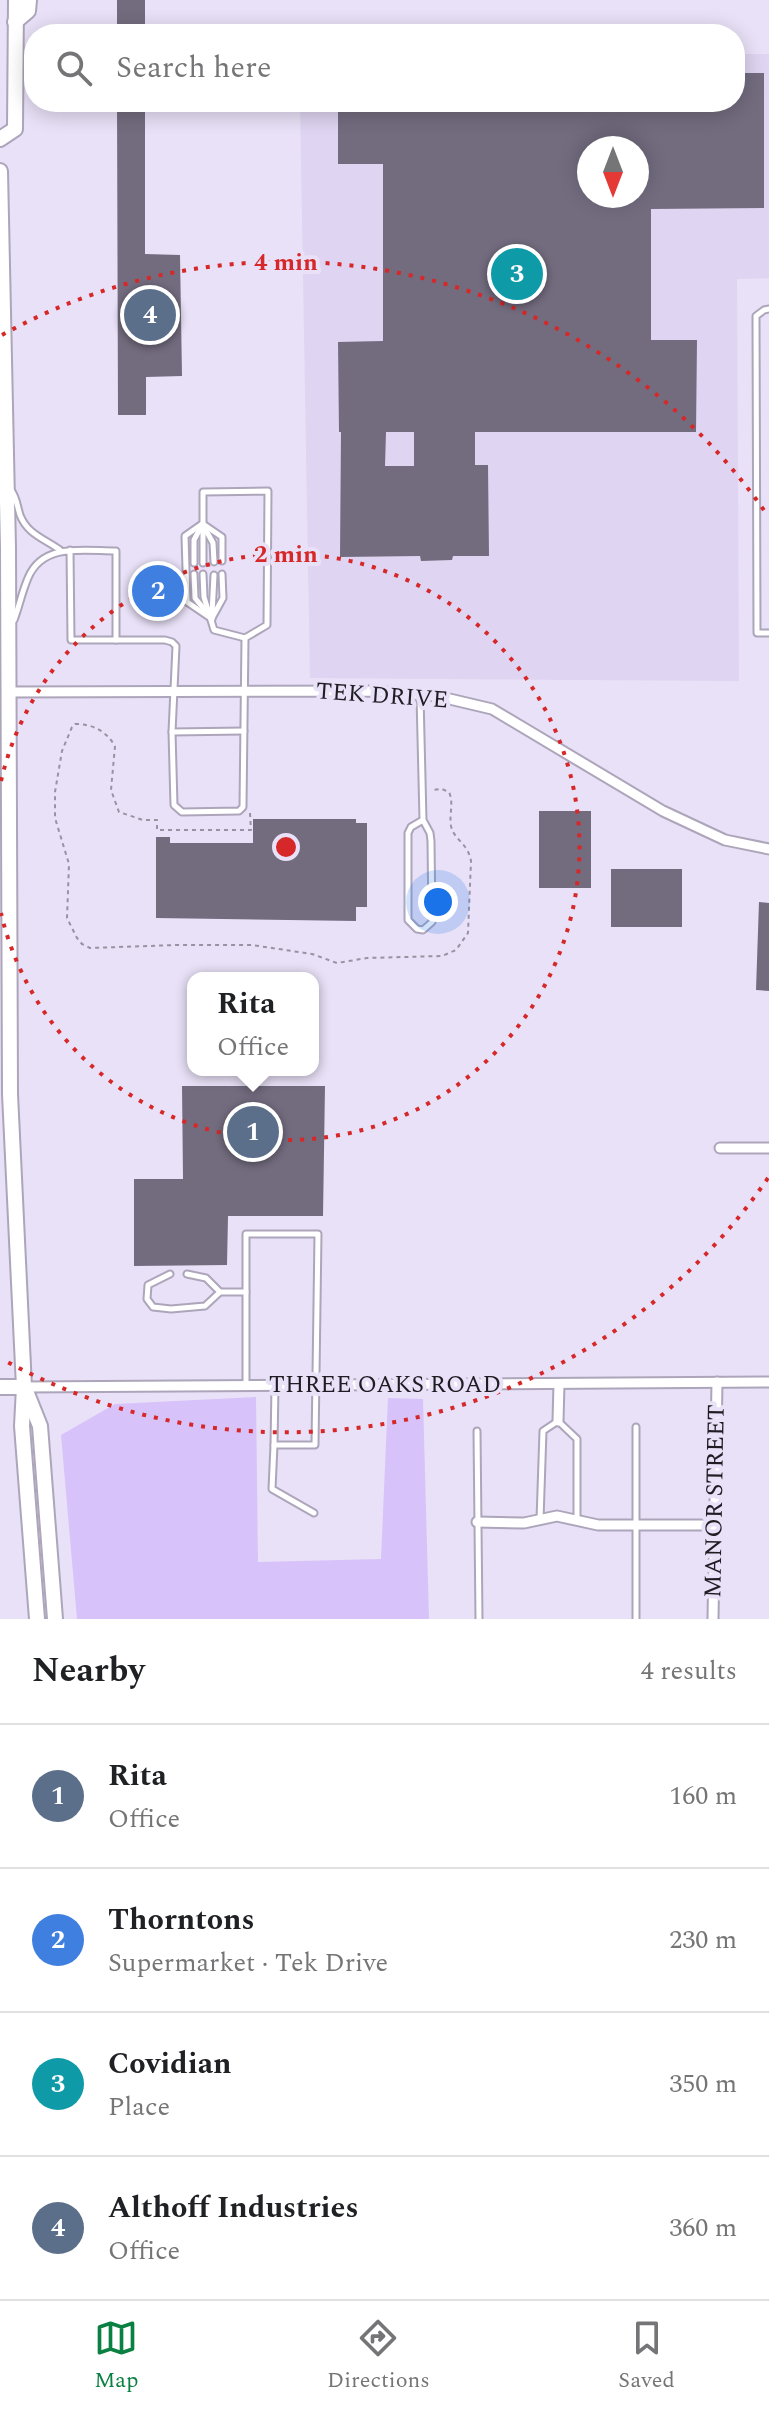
<!DOCTYPE html>
<html lang="en">
<head>
<meta charset="utf-8">
<style>
	:root { --surface:#fff; --page:#f2f2f2; --text:#202124; --muted:#757577; --line:#e0e0e0; --accent:#0b8043 }
	body { margin:0; font-family:Spectral,serif; background:var(--page); color:var(--text) }
	.compass { position:absolute; left:577px; top:136px; width:72px; height:72px; border-radius:50%; background:var(--surface); box-shadow:0 4px 20px #0003; rotate:180deg }
	.you { position:absolute; left:438px; top:902px; width:28px; height:28px; margin:-20px; border:6px solid #fff; border-radius:50%; background:#1a73e8; box-shadow:0 0 0 12px #1a73e833 }
	.badge { display:grid; place-items:center; width:52px; height:52px; border-radius:50%; background:var(--accent); color:#fff; font-size:26px; font-weight:700 }
	.pin { position:absolute; translate:-50% -50%; border:4px solid #fff; box-shadow:0 2px 8px #0006 }
	.popup { position:absolute; left:187px; top:972px; width:132px; height:104px; box-sizing:border-box; display:grid; place-content:center; border-radius:16px; background:var(--surface); filter:drop-shadow(0 2px 6px #0005); font-size:26px; white-space:nowrap; color:var(--muted) }
	.popup b { font-size:30px; color:var(--text) }
	.popup::after { content:''; position:absolute; left:50%; top:100%; margin-left:-16px; border:16px solid transparent; border-top-color:var(--surface) }
	.list { margin:0; padding:0; list-style:none }
	h2 { display:flex; justify-content:space-between; align-items:center; height:104px; margin:0; padding:0 32px; font-size:34px }
	h2 small { font-size:26px; font-weight:400; color:var(--muted) }
	.list li { display:grid; grid-template-columns:52px 1fr auto; gap:24px; align-items:center; box-sizing:border-box; height:144px; padding:0 32px; border-top:2px solid var(--line) }
	.list b { display:block; font-size:30px; white-space:nowrap }
	.list p { margin:0; font-size:26px; white-space:nowrap; color:var(--muted) }
	.list em { font-size:26px; font-style:normal; color:var(--muted) }
	.icon { flex:none; width:44px; height:44px; fill:none; stroke:currentColor; stroke-width:2; stroke-linecap:round; stroke-linejoin:round }
	.map { position:relative; flex:none; width:769px; height:1619px; overflow:hidden }
	.search { position:absolute; background:var(--surface); box-shadow:0 4px 20px #0003; left:24px; right:24px; top:24px; height:88px; display:flex; align-items:center; gap:20px; box-sizing:border-box; padding:0 28px; border-radius:32px; color:var(--muted); font-size:30px }
	.sheet { height:680px; background:var(--surface) }
	nav { display:flex; justify-content:space-around; align-items:center; box-sizing:border-box; height:112px; border-top:2px solid var(--line); background:var(--surface); font-size:22px; color:var(--muted) }
	nav a { display:grid; justify-items:center; gap:4px }
	nav .on { color:var(--accent) }
	.map>svg:first-child { display:block }
	.built { fill:#dfd4f1; fill-rule:evenodd }
	.green { fill:#d8c2fa }
	.building { fill:#736c7f; fill-rule:evenodd }
	.lines { fill:none; stroke-linecap:round; stroke-linejoin:round }
	.lane-casing { stroke:#ada5ba; stroke-width:9 }
	.street-casing { stroke:#ada5ba; stroke-width:13 }
	.secondary-casing { stroke:#ada5ba; stroke-width:18 }
	.primary-casing { stroke:#ada5ba; stroke-width:18 }
	.path { stroke:#9892a2; stroke-width:2; stroke-dasharray:4 4; stroke-linecap:butt }
	.lane { stroke:#fff; stroke-width:5 }
	.street { stroke:#fff; stroke-width:9 }
	.secondary { stroke:#fff; stroke-width:14 }
	.primary { stroke:#fff; stroke-width:14 }
	.ring { fill:none; stroke:#d62828; stroke-width:4; stroke-dasharray:4 8 }
	.labels { text-anchor:middle; dominant-baseline:central; stroke-width:8; stroke-linejoin:round; paint-order:stroke }
	.street-label { font-size:24px; fill:#1f1c24; stroke:#e9e1f7 }
	.centre { fill:#d62828; stroke:#e9e1f7; stroke-width:4 }
	.ring-label { font-size:24px; text-anchor:middle; font-weight:bold; fill:#d62828; stroke:#e9e1f7; stroke-width:8; stroke-linejoin:round; paint-order:stroke }
</style>
</head>
<body>
<div class="map">
<svg width="769" height="1619" viewBox="0 0 769 1619">
	<rect width="100%" height="100%" fill="#e9e1f7"/>
	<path class="built" d="M735,54H769V278L737,279L739,681L310,678L300,102H735ZM589,148H637V196H589Z"/>
	<polygon class="green" points="256,1397 258,1562 381,1559 388,1398 423,1399 429,1619 77,1619 61,1435 115,1404"/>
	<g class="building">
		<rect x="117" y="0" width="28" height="34"/>
		<path d="M735,73H764V208L651,209V340H697L696,432H475V465H488L489,556H453L452,560L421,561L420,556L340,557L341,432H339L338,342L383,341V164H338V102H735ZM589,148H637V196H589ZM386,432H414V466H385Z"/>
		<polygon points="117,102 145,102 145,254 180,255 182,376 146,377 146,415 118,415"/>
		<rect x="539" y="811" width="52" height="77"/>
		<polygon points="253,819 356,819 356,823 367,823 367,907 356,907 356,921 156,918 156,837 170,837 170,843 253,843"/>
		<rect x="611" y="869" width="71" height="58"/>
		<polygon points="759,902 769,903 769,991 756,990"/>
		<polygon points="182,1086 325,1086 323,1216 228,1216 227,1265 134,1266 134,1179 183,1179"/>
	</g>
	<g class="lines">
		<defs>
			<g id="lane">
				<polyline points="769,309 764,310 756,316 757,633 769,633"/>
				<path d="M11,490C17,498 17,506 20,515C27,534 45,539 60,550"/>
				<polyline points="202,524 185,536 187,602 212,619"/>
				<polyline points="203,524 222,537 222,561"/>
				<polyline points="203,525 213,543 214,562"/>
				<polyline points="194,563 194,540 202,525"/>
				<polyline points="194,574 195,598 209,615"/>
				<polyline points="203,574 204,597 214,630 245,638"/>
				<polyline points="212,614 214,575"/>
				<polyline points="212,618 223,598 222,574"/>
				<path d="M14,620C19,607 22,592 28,578C43,542 85,551 116,551V640H71L70,550"/>
				<polyline points="116,640 165,640 172,642 176,646 172,732 174,805 182,812 239,811 243,807 245,638 267,625 268,491 203,492 203,563"/>
				<polyline points="420,696 423,820 430,833 431,841 432,922 423,930 417,929 408,920 408,833 411,827 423,820"/>
				<polyline points="172,732 244,731"/>
				<polyline points="170,1274 148,1285 147,1299 153,1307 171,1309 205,1306 220,1292 246,1292"/>
				<polyline points="187,1274 206,1278 220,1292"/>
				<polyline points="246,1385 246,1234 318,1234 315,1445 274,1445 275,1386"/>
				<polyline points="636,1427 636,1619"/>
				<polyline points="477,1431 479,1619"/>
				<polyline points="274,1445 272,1489 314,1513"/>
				<polyline points="540,1520 543,1431 558,1421 577,1439 577,1520"/>
			</g>
			<g id="street">
				<polyline points="8,692 379,691 437,696 492,709 663,811 725,840 769,849"/>
				<polyline points="720,1148 769,1148"/>
				<polyline points="24,1387 769,1382"/>
				<polyline points="558,1421 559,1384"/>
				<polyline points="477,1522 524,1523 557,1516 598,1525 714,1525"/>
				<polyline points="713,1619 717,1382"/>
			</g>
			<polyline id="secondary" points="0,1387 24,1387"/>
			<g id="primary">
				<polyline points="15,22 28,11 29,0"/>
				<polyline points="0,139 15,129 16,0"/>
				<polyline points="0,171 8,548 10,1094 24,1387 22,1426 37,1619"/>
				<polyline points="26,1391 40,1426 55,1619"/>
			</g>
		</defs>
		<use href="#lane" class="lane-casing"/>
		<use href="#street" class="street-casing"/>
		<use href="#secondary" class="secondary-casing"/>
		<use href="#primary" class="primary-casing"/>
		<path class="path" d="M250,813L251,830H157V820H143L119,812L111,790L115,746C106,731 93,724 75,724L72,727L62,751L55,792V818L69,864L67,918L77,938L82,944L90,948L177,945H252L312,954L337,963L367,958L442,956L456,950L468,933L471,861C468,843 454,840 451,826C449,814 454,803 449,792L442,789L431,790"/>
		<use href="#lane" class="lane"/>
		<use href="#street" class="street"/>
		<use href="#secondary" class="secondary"/>
		<use href="#primary" class="primary"/>
	</g>
	<g class="ring">
		<path d="M1 781A293 293 0 1 1 1 913"/>
		<path d="M768 1178A585 585 0 0 1 2 1359M2 335A585 585 0 0 1 768 516"/>
	</g>
	<g class="labels">
		<g class="street-label">
			<text transform="translate(382 696) rotate(4)">TEK DRIVE</text>
			<text x="385" y="1385">THREE OAKS ROAD</text>
			<text transform="translate(715 1501) rotate(-89)">MANOR STREET</text>
		</g>
	</g>
	<circle cx="286" cy="847" r="12" class="centre"/>
	<g class="ring-label">
		<text x="286" y="270">4 min</text>
		<text x="286" y="562">2 min</text>
	</g>
</svg>
<svg class="compass" viewBox="-18 -18 36 36"><path d="M0-13l5 13h-10z" fill="#e53935"/><path d="M0 13l5-13h-10z" fill="#757577"/></svg>
<div class="you"></div>
<div class="pin badge" style="left:253px;top:1132px;background:#5c6f8a">1</div>
<div class="popup"><b>Rita</b>Office</div>
<div class="pin badge" style="left:158px;top:591px;background:#3f7fe0">2</div>
<div class="pin badge" style="left:517px;top:274px;background:#0f9aa8">3</div>
<div class="pin badge" style="left:150px;top:315px;background:#5c6f8a">4</div>
<div class="search"><svg class="icon" aria-label="search" viewBox="0 0 24 24"><circle cx="10" cy="10" r="6"/><path d="M15 15l6 6"/></svg>Search here</div>
</div>
<section class="sheet">
<h2>Nearby<small>4 results</small></h2>
<ul class="list">
<li><span class="badge" style="background:#5c6f8a">1</span><div><b>Rita</b><p>Office</p></div><em>160 m</em></li>
<li><span class="badge" style="background:#3f7fe0">2</span><div><b>Thorntons</b><p>Supermarket · Tek Drive</p></div><em>230 m</em></li>
<li><span class="badge" style="background:#0f9aa8">3</span><div><b>Covidian</b><p>Place</p></div><em>350 m</em></li>
<li><span class="badge" style="background:#5c6f8a">4</span><div><b>Althoff Industries</b><p>Office</p></div><em>360 m</em></li>
</ul>
</section>
<nav>
<a class="on"><svg class="icon" aria-label="map" viewBox="0 0 24 24"><path d="M3 6l6-2 6 2 6-2v14l-6 2-6-2-6 2zM9 4v14M15 6v14"/></svg>Map</a>
<a><svg class="icon" aria-label="directions" viewBox="0 0 24 24"><path d="M12 3l9 9-9 9-9-9zM9 14v-3h6M13 9l2 2-2 2"/></svg>Directions</a>
<a><svg class="icon" aria-label="saved" viewBox="0 0 24 24"><path d="M7 4h10v16l-5-4-5 4z"/></svg>Saved</a>
</nav>
</body>
</html>
